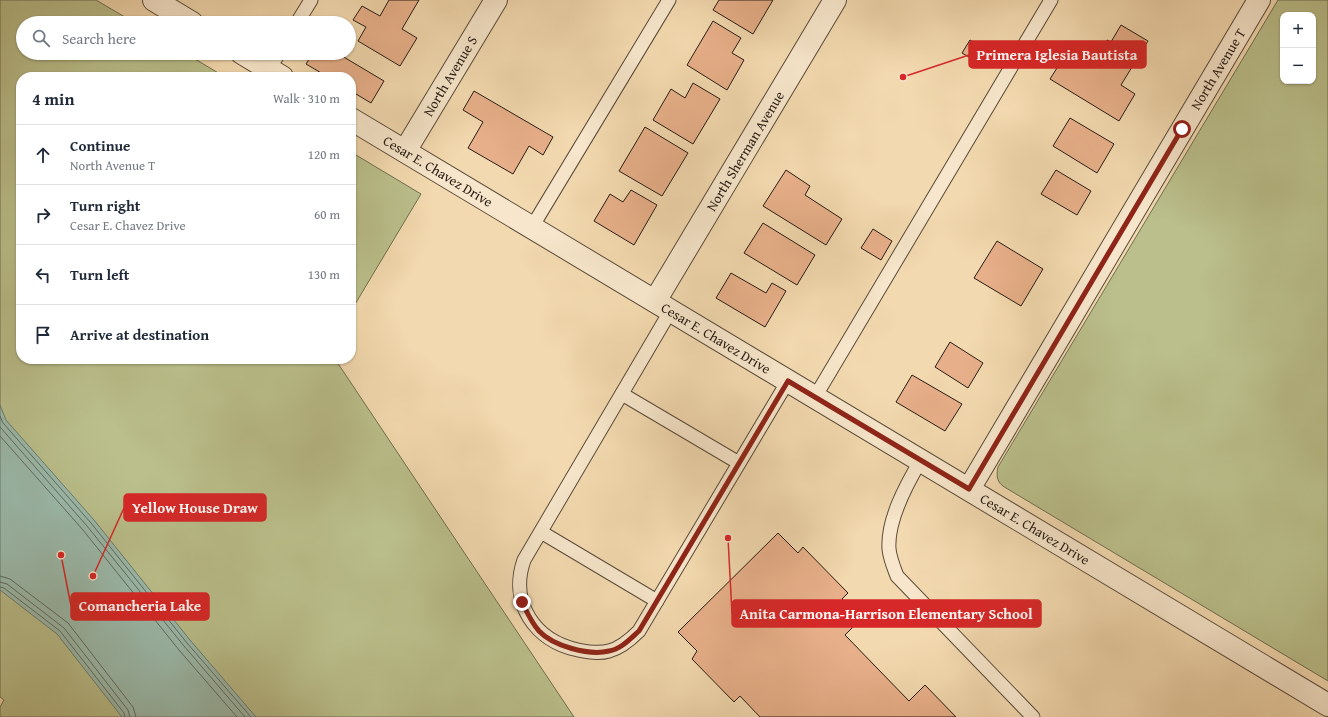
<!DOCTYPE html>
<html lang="en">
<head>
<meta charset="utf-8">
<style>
	:root { --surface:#fff; --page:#f6f6f7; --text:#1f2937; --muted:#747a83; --line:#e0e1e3 }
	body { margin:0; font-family:"Gentium Book Plus",serif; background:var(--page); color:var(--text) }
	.controls { position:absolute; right:12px; top:12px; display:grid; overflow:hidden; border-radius:8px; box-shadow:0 1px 3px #0004 }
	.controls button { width:36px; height:36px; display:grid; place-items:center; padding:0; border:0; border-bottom:1px solid var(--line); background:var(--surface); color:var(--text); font:20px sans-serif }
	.stop { position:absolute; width:12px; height:12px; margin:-9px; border:3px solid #8f2418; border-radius:50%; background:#fff }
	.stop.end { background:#8f2418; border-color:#fff; box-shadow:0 1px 4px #0008 }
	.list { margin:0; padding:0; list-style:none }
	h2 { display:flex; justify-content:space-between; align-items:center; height:52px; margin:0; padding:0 16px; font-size:17px }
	h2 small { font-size:13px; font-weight:400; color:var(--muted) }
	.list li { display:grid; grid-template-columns:26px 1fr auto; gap:12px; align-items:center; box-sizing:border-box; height:60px; padding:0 16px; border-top:1px solid var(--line) }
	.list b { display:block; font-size:15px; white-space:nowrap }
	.list p { margin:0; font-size:13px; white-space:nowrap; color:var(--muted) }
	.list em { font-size:13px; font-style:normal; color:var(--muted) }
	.icon { flex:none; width:22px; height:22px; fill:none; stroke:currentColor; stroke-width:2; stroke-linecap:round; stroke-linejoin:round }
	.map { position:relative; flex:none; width:1328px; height:717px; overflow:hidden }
	.search { position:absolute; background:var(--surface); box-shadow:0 1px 3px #0004; left:16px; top:16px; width:340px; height:44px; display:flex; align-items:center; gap:10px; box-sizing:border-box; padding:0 14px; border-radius:22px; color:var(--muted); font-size:15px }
	.panel { position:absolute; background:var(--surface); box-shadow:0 1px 3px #0004; left:16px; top:72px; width:340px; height:292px; border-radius:16px }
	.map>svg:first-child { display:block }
	.green { fill:#babf8b; stroke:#706e50; fill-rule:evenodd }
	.water { fill:#9bbaab; stroke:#6d7b6f }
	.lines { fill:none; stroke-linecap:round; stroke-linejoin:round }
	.shore { stroke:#616b60; stroke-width:1 }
	.building { fill:#e8b08a; stroke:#271c14 }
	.service-casing { stroke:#5a4b3b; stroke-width:15 }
	.minor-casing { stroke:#5a4b3b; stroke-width:24 }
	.tertiary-casing { stroke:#5a4b3b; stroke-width:24 }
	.service { stroke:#f7e6cb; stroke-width:13 }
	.minor { stroke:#f7e6cb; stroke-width:22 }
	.tertiary { stroke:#f7e6cb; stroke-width:22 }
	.route { stroke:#8f2418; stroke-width:5 }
	.labels { text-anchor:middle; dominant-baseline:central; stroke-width:4; stroke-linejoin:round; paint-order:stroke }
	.street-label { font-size:14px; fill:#271c14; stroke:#f7e6cb }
	.leader { fill:none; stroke:#d62828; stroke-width:1.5 }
	.callout-dot { fill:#d62828; stroke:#f7e6cb; stroke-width:1.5 }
	.callout { fill:#d62828; stroke:#d62828; stroke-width:1.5 }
	.callout-label { font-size:15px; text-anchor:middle; font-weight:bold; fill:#fff }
</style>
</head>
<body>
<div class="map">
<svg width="1328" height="717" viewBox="0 0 1328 717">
	<rect width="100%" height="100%" fill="#f3d9af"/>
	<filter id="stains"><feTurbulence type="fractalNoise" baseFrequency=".005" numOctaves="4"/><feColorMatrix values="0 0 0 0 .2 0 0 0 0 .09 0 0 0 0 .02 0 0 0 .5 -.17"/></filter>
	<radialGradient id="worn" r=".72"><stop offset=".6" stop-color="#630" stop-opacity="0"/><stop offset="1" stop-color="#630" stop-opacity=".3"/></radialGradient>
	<g class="green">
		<polygon points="0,0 96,0 135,23 23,23 23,53 185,53 225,77 21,77 21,359 335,359 574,717 0,717 0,707 4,700 0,697"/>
		<path d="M1278,0H1328V681L1006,488C997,483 996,477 998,467ZM1283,15H1313V81H1283Z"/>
		<polygon points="351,152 421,194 351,311"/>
	</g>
	<polygon class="water" points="0,405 6,420 94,520 190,640 256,717 122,717 57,634 0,590"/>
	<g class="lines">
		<g class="shore">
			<polyline points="0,416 3,423 91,523 187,643 251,717"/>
			<polyline points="0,427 87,526 184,646 245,717"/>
			<polyline points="0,436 83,530 179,650 237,717"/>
			<polyline points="0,576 10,579 68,623 133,707 136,717"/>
			<polyline points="0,582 7,584 64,628 128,710 130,717"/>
			<polyline points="0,587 4,588 60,631 124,713 125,717"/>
		</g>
	</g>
	<g class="building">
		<polygon points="389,0 419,0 402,29 417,38 400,66 358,41 366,27 353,20 362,6 380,16"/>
		<polygon points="719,0 773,0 753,34 713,10"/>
		<polygon points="713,21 741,38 732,53 744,60 727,90 687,65"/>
		<polygon points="1121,25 1148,41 1121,85 1135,94 1119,121 1050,79 1071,46 1088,56 1090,53 1097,57 1107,40 1111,42"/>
		<polygon points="970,40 989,51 981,64 962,53"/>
		<polygon points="313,53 337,53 384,81 371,103 351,91 351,77 328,77 306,64"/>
		<polygon points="693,83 720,99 693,144 653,120 671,89 685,98"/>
		<polygon points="474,91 553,137 543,155 529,146 513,174 468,148 483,122 463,110"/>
		<polygon points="1070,118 1114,144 1097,173 1053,146"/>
		<polygon points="645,127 688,153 662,196 619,171"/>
		<polygon points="786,170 810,186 805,195 842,219 826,245 763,206"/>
		<polygon points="1056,170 1091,191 1077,215 1041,194"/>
		<polygon points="631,190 657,205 634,245 594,221 610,194 623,202"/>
		<polygon points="763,223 815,255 797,285 744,253"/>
		<polygon points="873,229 892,241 881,260 861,248"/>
		<polygon points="997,241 1043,269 1021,306 974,278"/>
		<polygon points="731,273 766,293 772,283 786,291 765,327 716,298"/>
		<polygon points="950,342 983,363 968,388 935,367"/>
		<polygon points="912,375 962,404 945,431 896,402"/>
		<polygon points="778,533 798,553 803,547 848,593 842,599 861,619 845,635 909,701 925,685 956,717 760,717 740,696 734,702 692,659 697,651 678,632"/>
	</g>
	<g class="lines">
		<defs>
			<g id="service">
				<polyline points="297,23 311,0"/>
				<polyline points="269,69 279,53"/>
				<polyline points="532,227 669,0"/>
				<path d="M671,310L524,560C509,603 535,641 578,650C588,652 599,654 609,651C621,648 631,639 639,631L788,381"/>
				<polyline points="622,394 739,463"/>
				<polyline points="815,397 1051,0"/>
				<path d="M921,460C906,485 887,520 889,549C890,559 894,568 897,576L1033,717"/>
				<polyline points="541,532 657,601"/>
			</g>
			<g id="minor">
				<polyline points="405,151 496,0"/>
				<polyline points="655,301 835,0"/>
				<polyline points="969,489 1259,0"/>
			</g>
			<g id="tertiary">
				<polyline points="154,0 192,23"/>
				<polyline points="242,53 282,77"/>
				<polyline points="351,119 1328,705"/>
			</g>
		</defs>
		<use href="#service" class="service-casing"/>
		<use href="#minor" class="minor-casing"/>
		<use href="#tertiary" class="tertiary-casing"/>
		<use href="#service" class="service"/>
		<use href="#minor" class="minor"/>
		<use href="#tertiary" class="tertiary"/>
	</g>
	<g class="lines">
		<path class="route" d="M522,602C527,612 531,622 539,631C553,646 589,656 609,651C621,649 630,639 639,631L788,381L969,489L1182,129"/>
	</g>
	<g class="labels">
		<g class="street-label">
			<text transform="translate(1218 69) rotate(-59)">North Avenue T</text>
			<text transform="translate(450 76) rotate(-59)">North Avenue S</text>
			<text transform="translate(745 151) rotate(-59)">North Sherman Avenue</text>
			<text transform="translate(438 171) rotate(31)">Cesar E. Chavez Drive</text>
			<text transform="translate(716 338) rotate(31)">Cesar E. Chavez Drive</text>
			<text transform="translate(1035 529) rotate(31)">Cesar E. Chavez Drive</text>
		</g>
	</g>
	<path class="leader" d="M903 77L969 55M93 576L124 508M61 555L71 606M728 538L732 614"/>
	<g class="callout-dot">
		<circle cx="903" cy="77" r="4"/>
		<circle cx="93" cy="576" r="4"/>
		<circle cx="61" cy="555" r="4"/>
		<circle cx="728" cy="538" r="4"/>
	</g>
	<g class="callout">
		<rect x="969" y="41" width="177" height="27" rx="4"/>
		<rect x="124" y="494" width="142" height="27" rx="4"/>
		<rect x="71" y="593" width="138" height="27" rx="4"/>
		<rect x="732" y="600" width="309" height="27" rx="4"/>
	</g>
	<g class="callout-label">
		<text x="1057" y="60">Primera Iglesia Bautista</text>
		<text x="195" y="513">Yellow House Draw</text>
		<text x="140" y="611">Comancheria Lake</text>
		<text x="886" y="619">Anita Carmona-Harrison Elementary School</text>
	</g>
	<rect width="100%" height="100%" filter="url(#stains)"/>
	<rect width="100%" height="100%" fill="url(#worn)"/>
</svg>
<div class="controls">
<button>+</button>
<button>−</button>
</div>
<div class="stop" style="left:1182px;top:129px"></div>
<div class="stop end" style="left:522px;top:602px"></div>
<div class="search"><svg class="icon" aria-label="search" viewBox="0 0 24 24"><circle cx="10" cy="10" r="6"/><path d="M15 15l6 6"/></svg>Search here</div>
<section class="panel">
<h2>4 min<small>Walk · 310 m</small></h2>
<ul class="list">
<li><svg class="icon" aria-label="ahead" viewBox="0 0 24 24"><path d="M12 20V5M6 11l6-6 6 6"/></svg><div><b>Continue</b><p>North Avenue T</p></div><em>120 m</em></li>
<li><svg class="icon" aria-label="right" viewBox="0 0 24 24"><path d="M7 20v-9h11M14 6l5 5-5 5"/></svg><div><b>Turn right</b><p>Cesar E. Chavez Drive</p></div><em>60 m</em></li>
<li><svg class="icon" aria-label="left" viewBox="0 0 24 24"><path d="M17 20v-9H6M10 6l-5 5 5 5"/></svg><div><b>Turn left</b></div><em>130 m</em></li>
<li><svg class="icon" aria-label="arrive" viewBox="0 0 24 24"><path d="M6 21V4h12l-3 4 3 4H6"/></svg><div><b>Arrive at destination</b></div></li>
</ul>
</section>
</div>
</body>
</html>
